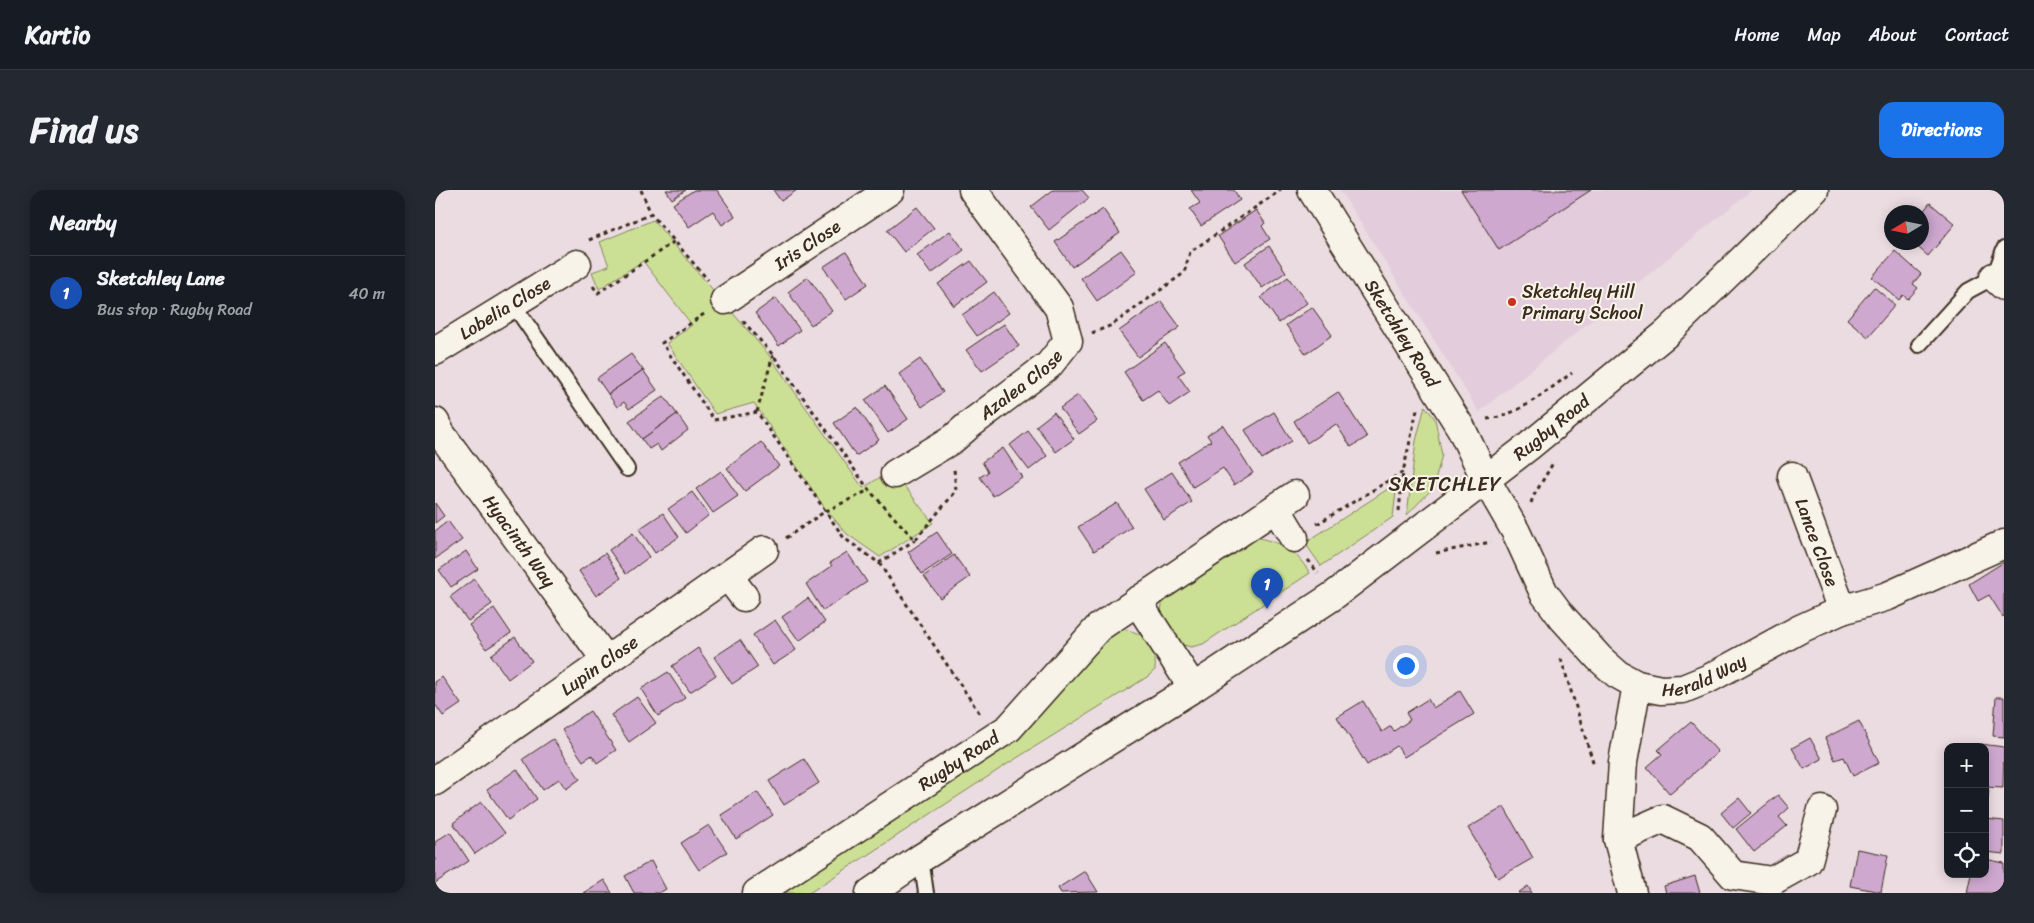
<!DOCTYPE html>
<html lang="en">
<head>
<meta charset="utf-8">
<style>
	:root { --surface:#171b24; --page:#242831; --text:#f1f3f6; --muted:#9ea1a6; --line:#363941; --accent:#1a73e8 }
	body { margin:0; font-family:Sriracha,sans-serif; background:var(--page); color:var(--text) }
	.controls { position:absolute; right:15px; bottom:15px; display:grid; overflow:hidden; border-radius:10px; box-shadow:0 2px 12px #0003 }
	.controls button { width:45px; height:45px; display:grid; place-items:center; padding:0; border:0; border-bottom:1px solid var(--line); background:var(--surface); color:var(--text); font:25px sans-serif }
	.compass { position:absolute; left:1449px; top:15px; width:45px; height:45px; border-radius:50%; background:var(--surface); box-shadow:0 2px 12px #0003; rotate:260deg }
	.you { position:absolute; left:970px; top:475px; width:18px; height:18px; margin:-12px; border:4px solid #fff; border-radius:50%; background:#1a73e8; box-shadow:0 0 0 8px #1a73e833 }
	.badge { display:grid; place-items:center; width:32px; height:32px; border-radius:50%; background:var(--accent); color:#fff; font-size:16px; font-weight:700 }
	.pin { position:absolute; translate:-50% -41px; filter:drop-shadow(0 1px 2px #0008) }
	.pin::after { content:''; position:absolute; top:26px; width:18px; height:15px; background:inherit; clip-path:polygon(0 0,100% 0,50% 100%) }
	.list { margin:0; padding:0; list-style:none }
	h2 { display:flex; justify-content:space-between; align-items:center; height:65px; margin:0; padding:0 20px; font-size:21px }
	h2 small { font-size:16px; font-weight:400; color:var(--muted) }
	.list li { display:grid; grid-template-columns:32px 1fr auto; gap:15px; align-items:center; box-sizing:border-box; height:75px; padding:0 20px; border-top:1px solid var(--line) }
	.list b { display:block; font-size:19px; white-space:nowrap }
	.list p { margin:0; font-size:16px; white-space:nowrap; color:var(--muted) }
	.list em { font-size:16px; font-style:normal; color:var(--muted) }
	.icon { flex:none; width:28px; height:28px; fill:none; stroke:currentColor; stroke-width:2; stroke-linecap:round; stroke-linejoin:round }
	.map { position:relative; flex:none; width:1569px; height:703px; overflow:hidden; border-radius:15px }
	header { display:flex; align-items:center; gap:30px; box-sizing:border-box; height:70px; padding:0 25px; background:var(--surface); border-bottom:1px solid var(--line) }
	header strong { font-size:24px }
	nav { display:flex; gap:28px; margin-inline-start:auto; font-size:18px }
	.intro { display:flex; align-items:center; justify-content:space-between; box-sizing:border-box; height:120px; padding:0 30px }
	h1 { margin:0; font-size:35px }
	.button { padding:12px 22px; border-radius:15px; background:var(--accent); color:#fff; font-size:18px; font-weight:700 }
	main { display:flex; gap:30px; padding:0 30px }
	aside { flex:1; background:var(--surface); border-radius:15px; box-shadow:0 2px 12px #0003 }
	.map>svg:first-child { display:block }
	.built { fill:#e3ccdc }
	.green { fill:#cbe095; stroke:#83855a }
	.building { fill:#cfa8d0; stroke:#3b2a1e }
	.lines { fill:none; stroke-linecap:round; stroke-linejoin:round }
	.lane-casing { stroke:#3b2a1e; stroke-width:18 }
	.street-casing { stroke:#3b2a1e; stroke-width:31 }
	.secondary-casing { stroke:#3b2a1e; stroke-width:31 }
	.path { stroke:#3b2a1e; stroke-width:3; stroke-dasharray:4 4; stroke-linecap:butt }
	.lane { stroke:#f7f3e8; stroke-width:14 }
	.street { stroke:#f7f3e8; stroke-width:28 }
	.secondary { stroke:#f7f3e8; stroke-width:28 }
	.poi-dot { fill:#c8321e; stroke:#f7f3e8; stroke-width:2 }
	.labels { text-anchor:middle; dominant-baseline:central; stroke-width:4; stroke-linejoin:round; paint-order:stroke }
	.street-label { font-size:18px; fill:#3b2a1e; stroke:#f7f3e8 }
	.poi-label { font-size:18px; fill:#3b2a1e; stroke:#f7f3e8; text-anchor:start }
	.quarter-label { font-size:20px; letter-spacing:1px; fill:#3b2a1e; stroke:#f7f3e8 }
</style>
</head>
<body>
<header>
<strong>Kartio</strong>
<nav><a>Home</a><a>Map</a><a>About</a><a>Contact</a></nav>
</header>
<div class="intro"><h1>Find us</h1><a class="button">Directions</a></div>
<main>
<aside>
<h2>Nearby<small></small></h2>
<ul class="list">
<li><span class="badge" style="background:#1a4fb4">1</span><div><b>Sketchley Lane</b><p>Bus stop · Rugby Road</p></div><em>40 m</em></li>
</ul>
</aside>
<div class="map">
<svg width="1569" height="703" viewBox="0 0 1569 703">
	<rect width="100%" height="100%" fill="#ebdce1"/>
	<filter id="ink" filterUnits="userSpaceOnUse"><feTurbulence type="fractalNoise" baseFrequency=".02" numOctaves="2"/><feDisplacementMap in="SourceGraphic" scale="10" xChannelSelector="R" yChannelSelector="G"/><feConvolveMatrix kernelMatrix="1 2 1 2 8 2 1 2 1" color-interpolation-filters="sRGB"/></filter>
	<g filter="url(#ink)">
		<polygon class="built" points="905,0 1317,0 1044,222"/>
		<g class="green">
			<polygon points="218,30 333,164 428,298 457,280 498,333 445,367 412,344 389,317 319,213 280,224 232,153 257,135 208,71 164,99 157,82 174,76 165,52"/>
			<polygon points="990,216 1000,229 1007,265 998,298 972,325 981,251"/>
			<polygon points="962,293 958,327 886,376 870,353"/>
			<path d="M821,347C851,355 857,357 875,383L768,454L756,457L745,454L729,438L726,421L728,409Z"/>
			<path d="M687,439C711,443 722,454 720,480L712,487L577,571L374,703H330L563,550L675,441Z"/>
		</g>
		<g class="building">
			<polygon points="231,0 251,0 237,9"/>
			<polygon points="259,0 282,0 300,26 287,35 278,21 254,37 238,14"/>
			<polygon points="338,0 362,0 346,11"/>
			<polygon points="618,0 647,0 654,8 614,40 596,17"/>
			<polygon points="756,0 799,0 805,10 766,36 755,19 765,13"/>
			<polygon points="1026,0 1156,0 1064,60"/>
			<polygon points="1495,13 1520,34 1493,66 1477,52 1486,52 1486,24"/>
			<polygon points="482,17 499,38 469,62 452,40"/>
			<polygon points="668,19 685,43 637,77 620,52"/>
			<polygon points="821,20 830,33 827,36 835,49 800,72 783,46"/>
			<polygon points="515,41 529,60 496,84 482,65"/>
			<polygon points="834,56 851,82 827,98 810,73"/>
			<polygon points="686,60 702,82 662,111 646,88"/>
			<polygon points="1460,61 1486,84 1478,94 1483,98 1473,109 1468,105 1464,110 1437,87"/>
			<polygon points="411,62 433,94 411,109 388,77"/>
			<polygon points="536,71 552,92 519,116 503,94"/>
			<polygon points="373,87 397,121 376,135 353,102"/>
			<polygon points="853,87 872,113 844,133 826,107"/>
			<polygon points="1439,97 1460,115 1433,147 1412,129"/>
			<polygon points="559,102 574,123 542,146 527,125"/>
			<polygon points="341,108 365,140 344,156 320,123"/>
			<polygon points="726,111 745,137 703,167 684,141"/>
			<polygon points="877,117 897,145 871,164 851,135"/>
			<polygon points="569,134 584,156 547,181 531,160"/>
			<polygon points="730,153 750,181 743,185 755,202 734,216 723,200 708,210 689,182"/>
			<polygon points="196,164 208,180 173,204 162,188"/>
			<polygon points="485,169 508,202 487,217 464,184"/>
			<polygon points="208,180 222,200 194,219 189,212 182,217 173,204"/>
			<polygon points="450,196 473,229 453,243 430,210"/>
			<polygon points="903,202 932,247 916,257 901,234 872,253 859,231"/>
			<polygon points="643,205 662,231 644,244 625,218"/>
			<polygon points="229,206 242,224 207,249 194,231"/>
			<polygon points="422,217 444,250 421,266 399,233"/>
			<polygon points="619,222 639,249 621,262 601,236"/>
			<polygon points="839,222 857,251 827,269 810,240"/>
			<polygon points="242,224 253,240 226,261 222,254 214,259 207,249"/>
			<polygon points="788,235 818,283 799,295 788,278 758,297 743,272 776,251 772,245"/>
			<polygon points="593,241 612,266 594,280 575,255"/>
			<polygon points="326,252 344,276 310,301 292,278"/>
			<polygon points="568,258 587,287 558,306 545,287 553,282 547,272"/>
			<polygon points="286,281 303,306 278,323 261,299"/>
			<polygon points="737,282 757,312 729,330 709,299"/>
			<polygon points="257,302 274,325 251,343 233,319"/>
			<polygon points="0,313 9,326 0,333"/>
			<polygon points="682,313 697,337 659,361 643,337"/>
			<polygon points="228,323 244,347 220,363 204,339"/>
			<polygon points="13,331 27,350 0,369 0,341"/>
			<polygon points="502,342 517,364 487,384 473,362"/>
			<polygon points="198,343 214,367 191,384 174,360"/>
			<polygon points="31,361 43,379 16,397 4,380"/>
			<polygon points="412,362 432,392 388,421 371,394 397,376 395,373"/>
			<polygon points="170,363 186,388 161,406 144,381"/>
			<polygon points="519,365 535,387 505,408 489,386"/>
			<polygon points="1569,372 1569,426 1568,427 1554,405 1543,411 1534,394"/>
			<polygon points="39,389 57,414 33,431 15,407"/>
			<polygon points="373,408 390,432 364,451 347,427"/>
			<polygon points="59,418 76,443 51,459 34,435"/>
			<polygon points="340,430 361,460 338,475 318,445"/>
			<polygon points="80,447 97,471 73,489 56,465"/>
			<polygon points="305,450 323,477 297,494 279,467"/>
			<polygon points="263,458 281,485 255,502 237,476"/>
			<polygon points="233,482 250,508 223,526 206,499"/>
			<polygon points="7,487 26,514 8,526 0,514 0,492"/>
			<polygon points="1025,501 1039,524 969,567 962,556 932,575 902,527 928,511 947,542 956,536 959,541 975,530 971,523 993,509 998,518"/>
			<polygon points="202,507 221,533 194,552 176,525"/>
			<polygon points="1561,507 1569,507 1569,547 1558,546"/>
			<polygon points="155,521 181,560 162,573 157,565 148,571 127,540"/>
			<polygon points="1424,531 1444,573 1418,586 1409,567 1400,570 1390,548"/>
			<polygon points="1256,532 1283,562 1235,604 1212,577 1227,564 1223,560"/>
			<polygon points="1375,548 1387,569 1369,579 1357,558"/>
			<polygon points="118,549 145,589 131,599 124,589 108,600 88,569"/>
			<polygon points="1546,554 1569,557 1568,598 1550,597 1550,557 1545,557"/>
			<polygon points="369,569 384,593 349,615 334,591"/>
			<polygon points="82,579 102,609 73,630 52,600"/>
			<polygon points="1550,600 1554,600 1551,620 1550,620"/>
			<polygon points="322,602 338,625 301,649 286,625"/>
			<polygon points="1343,605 1354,618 1344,627 1352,636 1319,662 1301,639"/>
			<polygon points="1304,608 1316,623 1298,638 1286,623"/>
			<polygon points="46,612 70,643 40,664 18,633"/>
			<polygon points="1069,617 1098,668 1063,688 1033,638"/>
			<polygon points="1550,629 1569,631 1569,664 1550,662"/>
			<polygon points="274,635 292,662 264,680 246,653"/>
			<polygon points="15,642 34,671 0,693 0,652"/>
			<polygon points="1422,659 1453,665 1446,702 1415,696"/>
			<polygon points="1550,669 1569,673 1569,703 1532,703 1536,684 1550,684"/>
			<polygon points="216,671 231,699 224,703 199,703 190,686"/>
			<polygon points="650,681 663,702 626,703 623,698"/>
			<polygon points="1260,686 1265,703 1231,703 1229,696"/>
			<polygon points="169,690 177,703 148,703"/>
			<polygon points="1093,696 1097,703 1083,703"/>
		</g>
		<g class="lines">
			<defs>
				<g id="lane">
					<polyline points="78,114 192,279"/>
					<polyline points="1484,155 1533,101 1559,87 1569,59"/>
					<polyline points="486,668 491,703"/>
				</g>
				<g id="street">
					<path id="s1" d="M877,0L1026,238L1051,290L1081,342L1109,403L1127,427L1164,468L1182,484L1202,495L1226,500L1248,499L1275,488L1365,439L1407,420L1453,406L1569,354"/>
					<polyline points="1559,87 1569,96"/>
					<path id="s2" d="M290,110L455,0"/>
					<path id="s3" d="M0,161L142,74"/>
					<path id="s4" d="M0,232L6,244L171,470"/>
					<path id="s5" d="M460,284L518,249L534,235L614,175L633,151L624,118L538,0"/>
					<path id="s6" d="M1357,286L1407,420"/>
					<polyline points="841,318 859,348"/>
					<polyline points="293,386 309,407"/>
					<polyline points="702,411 758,498"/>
					<path id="s7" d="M0,591L329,360"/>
					<polyline points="1183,649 1228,629 1265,647 1298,685 1337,691 1373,671 1387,620"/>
					<path id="s8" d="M322,703L574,538L663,438L860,305"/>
					<polyline points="1197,703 1183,649 1188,572 1202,495"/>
				</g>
				<g id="secondary">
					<path id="s9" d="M435,703L486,668L758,498L898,406L1093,257L1232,143L1379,0"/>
				</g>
			</defs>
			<use href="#lane" class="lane-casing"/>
			<use href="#street" class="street-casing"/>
			<use href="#secondary" class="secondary-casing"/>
			<g class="path">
				<polyline points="206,0 216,24 273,90"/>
				<polyline points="154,50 216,24"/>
				<polyline points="158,96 163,103 240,51"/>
				<polyline points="269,124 227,153 279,230 322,222 409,348 444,373 545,524"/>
				<polyline points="308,131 338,165 434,300 480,350 521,301 519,279"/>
				<polyline points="657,143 677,135 749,83 755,62 846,0"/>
				<polyline points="322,222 338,165"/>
				<path d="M1052,229C1084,226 1112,200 1137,183"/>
				<polyline points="1096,313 1098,307 1118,273"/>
				<polyline points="964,321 968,282"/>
				<polyline points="882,334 968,282 982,220"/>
				<polyline points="351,348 389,322 434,300"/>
				<polyline points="1001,363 1056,352"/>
				<polyline points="873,370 883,383"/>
				<polyline points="444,373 480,350"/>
				<polyline points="1126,469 1159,575"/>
			</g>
			<use href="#lane" class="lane"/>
			<use href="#street" class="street"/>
			<use href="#secondary" class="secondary"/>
		</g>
	</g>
	<circle class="poi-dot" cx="1077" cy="112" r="5"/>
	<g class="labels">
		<g class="street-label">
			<text stroke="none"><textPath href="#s2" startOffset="99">Iris Close</textPath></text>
			<text stroke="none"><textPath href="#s3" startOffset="82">Lobelia Close</textPath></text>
			<text stroke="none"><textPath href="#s1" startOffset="169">Sketchley Road</textPath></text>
			<text stroke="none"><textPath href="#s5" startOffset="155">Azalea Close</textPath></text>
			<text stroke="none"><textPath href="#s9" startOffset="826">Rugby Road</textPath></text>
			<text stroke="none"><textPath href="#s4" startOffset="146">Hyacinth Way</textPath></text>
			<text stroke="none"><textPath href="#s6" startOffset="71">Lance Close</textPath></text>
			<text stroke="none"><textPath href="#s7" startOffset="201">Lupin Close</textPath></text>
			<text stroke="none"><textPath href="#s1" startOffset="668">Herald Way</textPath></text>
			<text stroke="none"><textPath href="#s8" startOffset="241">Rugby Road</textPath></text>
		</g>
		<g class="poi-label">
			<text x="1087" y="102">Sketchley Hill<tspan x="1087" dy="21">Primary School</tspan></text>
		</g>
		<g class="quarter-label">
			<text x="1010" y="294">SKETCHLEY</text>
		</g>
	</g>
</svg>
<div class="controls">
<button>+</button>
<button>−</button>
<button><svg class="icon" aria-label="locate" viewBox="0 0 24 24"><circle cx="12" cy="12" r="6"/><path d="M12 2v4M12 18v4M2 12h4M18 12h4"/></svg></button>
</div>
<svg class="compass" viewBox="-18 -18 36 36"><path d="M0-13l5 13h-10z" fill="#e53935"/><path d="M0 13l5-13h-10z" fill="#9ea1a6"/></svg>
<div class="you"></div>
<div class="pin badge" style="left:832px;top:419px;background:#1a4fb4">1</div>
</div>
</main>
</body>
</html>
